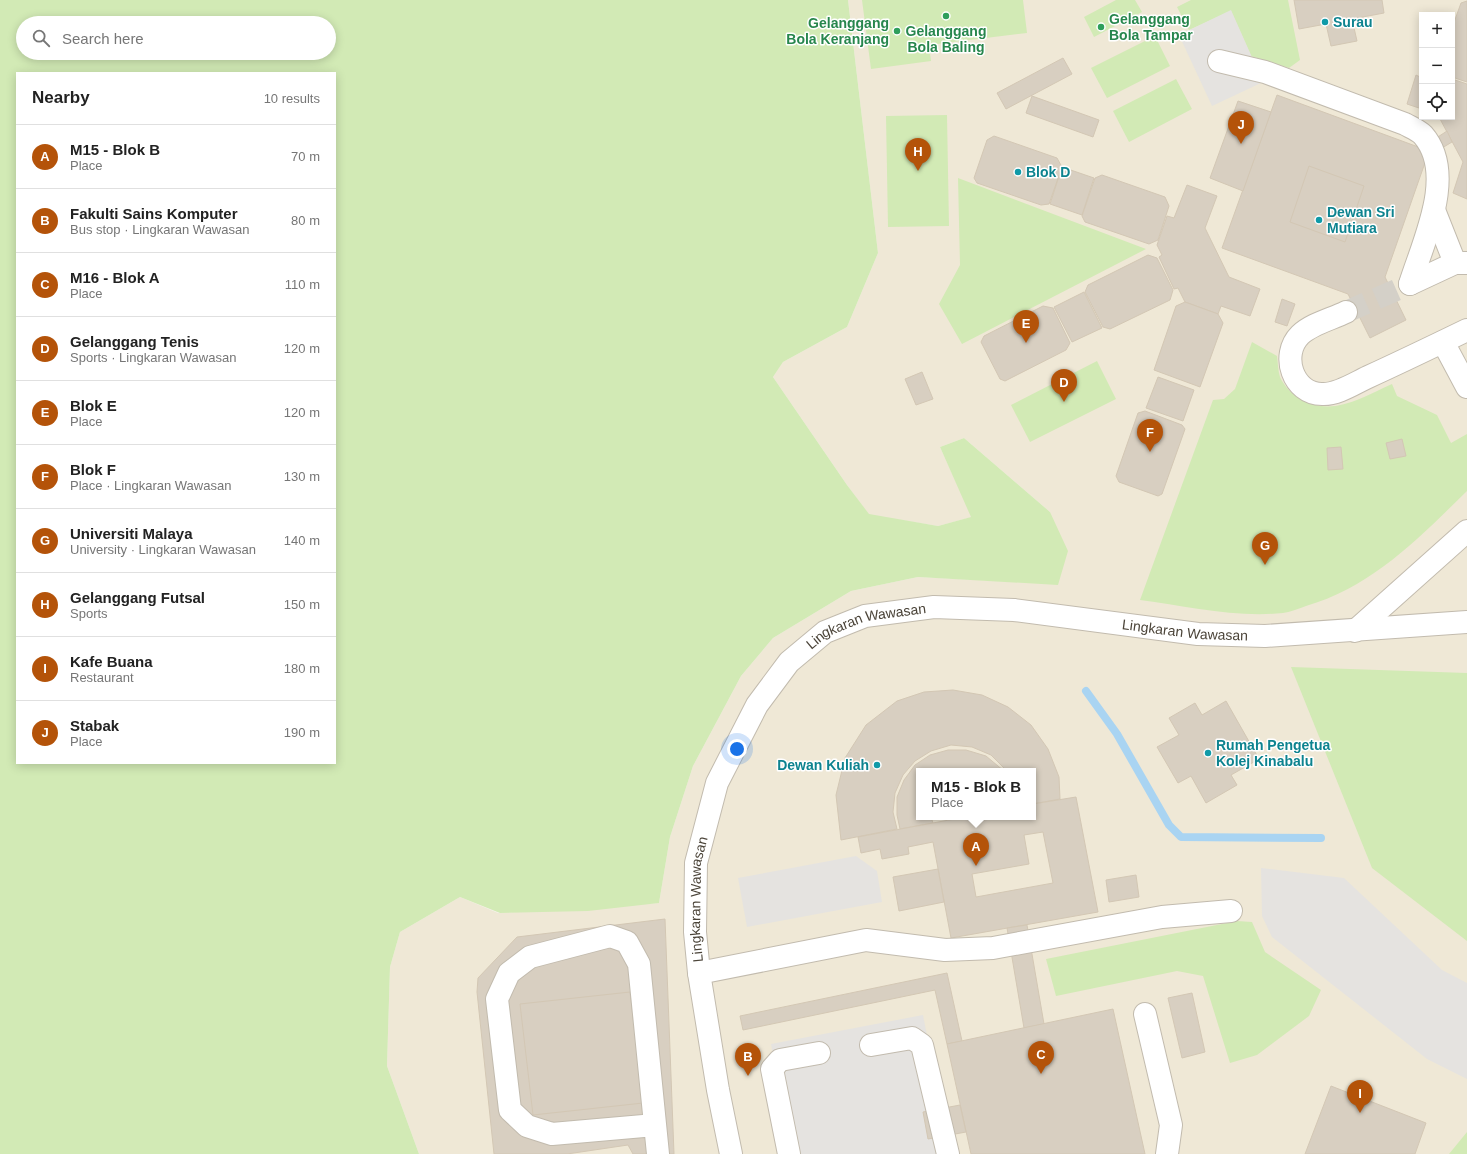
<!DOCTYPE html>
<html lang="en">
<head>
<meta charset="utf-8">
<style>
	:root { --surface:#fff; --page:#f2f2f2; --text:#222; --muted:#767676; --line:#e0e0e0; --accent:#b45309 }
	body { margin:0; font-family:Helvetica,sans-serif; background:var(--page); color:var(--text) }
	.controls { position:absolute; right:12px; top:12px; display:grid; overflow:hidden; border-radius:0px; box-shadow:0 2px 10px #0003 }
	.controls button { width:36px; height:36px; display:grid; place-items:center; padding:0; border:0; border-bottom:1px solid var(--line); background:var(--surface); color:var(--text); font:20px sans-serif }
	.you { position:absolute; left:737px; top:749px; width:14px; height:14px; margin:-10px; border:3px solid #fff; border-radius:50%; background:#1a73e8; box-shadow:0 0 0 6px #1a73e833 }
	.badge { display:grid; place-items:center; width:26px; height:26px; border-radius:50%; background:var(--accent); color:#fff; font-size:13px; font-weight:700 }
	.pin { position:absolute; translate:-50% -33px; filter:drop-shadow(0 1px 2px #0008) }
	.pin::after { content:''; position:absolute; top:21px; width:14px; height:12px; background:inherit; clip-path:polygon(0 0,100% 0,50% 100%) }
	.popup { position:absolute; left:916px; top:768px; width:120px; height:52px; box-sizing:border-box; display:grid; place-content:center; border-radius:0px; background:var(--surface); filter:drop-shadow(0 1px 3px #0005); font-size:13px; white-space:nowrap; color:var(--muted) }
	.popup b { font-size:15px; color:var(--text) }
	.popup::after { content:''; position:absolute; left:50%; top:100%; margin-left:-8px; border:8px solid transparent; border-top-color:var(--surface) }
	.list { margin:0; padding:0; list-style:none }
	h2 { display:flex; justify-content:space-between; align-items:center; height:52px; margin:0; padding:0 16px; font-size:17px }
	h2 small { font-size:13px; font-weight:400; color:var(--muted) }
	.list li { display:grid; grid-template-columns:26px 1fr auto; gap:12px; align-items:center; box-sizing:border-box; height:64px; padding:0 16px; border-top:1px solid var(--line) }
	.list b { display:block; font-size:15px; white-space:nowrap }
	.list p { margin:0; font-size:13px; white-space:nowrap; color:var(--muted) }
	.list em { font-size:13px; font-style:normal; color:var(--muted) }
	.icon { flex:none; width:22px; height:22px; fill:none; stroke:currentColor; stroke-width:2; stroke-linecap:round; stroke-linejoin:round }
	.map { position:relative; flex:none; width:1467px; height:1154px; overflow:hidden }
	.search { position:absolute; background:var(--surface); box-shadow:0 2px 10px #0003; left:16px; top:16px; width:320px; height:44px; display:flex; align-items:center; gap:10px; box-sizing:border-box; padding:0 14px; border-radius:22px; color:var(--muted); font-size:15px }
	.panel { position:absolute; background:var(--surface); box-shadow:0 2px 10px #0003; left:16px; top:72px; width:320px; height:692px; border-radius:0px }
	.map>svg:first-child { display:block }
	.education { fill:#efe8d6; fill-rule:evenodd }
	.green { fill:#d2eab5; fill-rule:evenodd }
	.parking { fill:#e5e3e0 }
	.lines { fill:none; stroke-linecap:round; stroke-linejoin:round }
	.stream { stroke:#a9d4f2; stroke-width:8 }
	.building { fill:#d8cfc1; stroke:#d3c7b4; fill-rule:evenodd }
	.minor-tunnel { stroke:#d4d0c8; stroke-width:22; stroke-dasharray:22 11; stroke-linecap:butt }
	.minor-casing { stroke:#c2bbae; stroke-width:24 }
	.minor { stroke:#fff; stroke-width:22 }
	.leisure-dot { fill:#2e9e5b; stroke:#fff; stroke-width:1.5 }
	.culture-dot { fill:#0f9aa8; stroke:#fff; stroke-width:1.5 }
	.labels { text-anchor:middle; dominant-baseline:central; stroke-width:3; stroke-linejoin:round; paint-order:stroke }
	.leisure-label { font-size:14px; font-weight:bold; fill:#27864d; stroke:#fff; text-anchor:start }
	.culture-label { font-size:14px; font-weight:bold; fill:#0d838f; stroke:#fff; text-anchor:start }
	.street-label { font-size:14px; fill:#4b4439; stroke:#fff }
</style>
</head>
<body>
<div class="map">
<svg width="1467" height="1154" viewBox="0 0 1467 1154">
	<rect width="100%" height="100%" fill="#f6f3ec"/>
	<path class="education" d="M848,0H1467V1154H419L387,1066L390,967L400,932L460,897L498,913L659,903L670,837L693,766L741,676L773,638L851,591L918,577L1058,584L1050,512L964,438L940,447L972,517L938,526L869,515L847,485L773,377L783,362L847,327L878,253ZM1422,15H1452V117H1422ZM919,771H1033V817H919Z"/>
	<g class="green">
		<path d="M0,0H848L878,253L847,327L783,362L773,377L847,485L869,514L938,526L971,517L940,447L964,438L1050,512L1068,551L1058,585L918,577L851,591L773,638L741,676L693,766L670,837L659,903L588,911L500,913L460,897L400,932L390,967L387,1066L419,1154H0ZM23,23H329V53H23ZM17,73H335V763H17Z"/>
		<polygon points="862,0 1023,0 1027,33 929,45 931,61 871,69"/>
		<polygon points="1116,0 1135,0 1142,12 1094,37 1084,17"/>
		<polygon points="1191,0 1288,0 1300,60 1289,68 1251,56 1231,11 1189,30 1177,7"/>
		<polygon points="1155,36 1170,66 1107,98 1091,68"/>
		<polygon points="1176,79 1192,109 1129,142 1113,111"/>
		<polygon points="947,115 949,226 888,227 886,116"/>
		<polygon points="958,178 1146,249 962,344 939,304 960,265"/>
		<path d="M1252,342L1277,356C1278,363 1278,371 1280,377C1283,384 1290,392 1296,396C1329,419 1359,399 1392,384L1397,396L1437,415L1451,443L1467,434V491C1419,538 1372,587 1306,606C1298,609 1290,612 1283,613C1236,618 1186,606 1140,600L1213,400L1224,399L1235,389Z"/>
		<polygon points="1097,361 1116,399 1030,442 1011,405"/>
		<polygon points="1291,667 1467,673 1467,941 1372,868"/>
		<polygon points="1237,921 1252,922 1265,952 1321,990 1309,1016 1257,1055 1230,1063 1203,976 1177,971 1056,996 1046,959"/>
		<polygon points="1467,1132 1467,1154 1449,1154"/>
	</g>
	<g class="parking">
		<polygon points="1231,10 1263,82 1212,106 1179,35"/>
		<polygon points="856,856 877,871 882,902 747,927 738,878"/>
		<polygon points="1261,868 1344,878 1442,970 1467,983 1467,1079 1427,1059 1272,937 1262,916"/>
		<polygon points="923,1015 950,1154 792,1154 771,1044"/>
	</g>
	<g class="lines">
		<polyline class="stream" points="1086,691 1117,734 1169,825 1181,837 1321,838"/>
	</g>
	<g class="building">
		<polygon points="1294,0 1382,0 1384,13 1352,19 1357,41 1331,46 1326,24 1299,29"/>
		<polygon points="1467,1 1467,82 1452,77 1452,28 1461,3"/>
		<polygon points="1063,58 1072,74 1006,109 997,93"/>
		<polygon points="1416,75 1422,78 1422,109 1407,104"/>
		<polygon points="1452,79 1467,84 1467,199 1453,193 1463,162 1439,117 1452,117"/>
		<polygon points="1277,95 1421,148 1427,157 1385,277 1406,320 1370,338 1348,294 1222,248"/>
		<polygon points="1032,96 1099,120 1093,137 1026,113"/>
		<polygon points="1238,101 1271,112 1243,191 1210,178"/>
		<polygon points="1447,131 1452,142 1427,157 1421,148"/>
		<polygon points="994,136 1057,158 1062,167 1049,204 1041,205 977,183 974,178 987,140"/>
		<polygon points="1309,166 1364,186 1345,242 1290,222"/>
		<polygon points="1062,167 1094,178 1082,215 1050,204"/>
		<polygon points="1102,175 1165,197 1169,206 1158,240 1149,244 1085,222 1082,216 1095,178"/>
		<polygon points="1187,185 1217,196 1205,228 1229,277 1260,289 1250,316 1221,306 1218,314 1185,302 1178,288 1174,289 1159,257 1162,255 1157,245 1167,216 1174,218"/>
		<polygon points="1148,255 1157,258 1173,290 1170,300 1110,329 1103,327 1085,292 1088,285"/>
		<polygon points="1084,292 1102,328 1072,342 1054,307"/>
		<polygon points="1282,299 1295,304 1287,326 1275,322"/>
		<polygon points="1185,302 1218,314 1223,323 1200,387 1154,370 1176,306"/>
		<polygon points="1043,306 1053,308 1070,343 1066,350 1005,381 1000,379 981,342 984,336"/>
		<polygon points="922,372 933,399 916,405 905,379"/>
		<polygon points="1158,377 1194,390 1183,421 1146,408"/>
		<polygon points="1145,411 1182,425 1185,429 1162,494 1158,496 1119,482 1116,476 1138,413"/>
		<polygon points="1402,439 1406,456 1390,459 1386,443"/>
		<polygon points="1341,447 1343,469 1328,470 1327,448"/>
		<polygon points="953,690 982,695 1008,707 1031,725 1048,749 1059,777 1060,799 1033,804 1033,771 1007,771 991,755 972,747 951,745 931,751 915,761 903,775 895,793 893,812 897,829 841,840 836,795 845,758 866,725 897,701 924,692"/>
		<polygon points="1226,701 1259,759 1231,775 1237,785 1206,803 1191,776 1178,783 1157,747 1179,735 1169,718 1195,703 1202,715"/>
		<polygon points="948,750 966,750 986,756 1004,771 919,771 919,817 931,817 933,823 900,829 897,815 897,797 904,780 915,765 930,755"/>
		<path d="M1076,797L1098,912L951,938L933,842L908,847L909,854L882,859L880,849L861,853L858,837L965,817H1033V804ZM1043,832L1053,883L976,897L972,874L1029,864L1024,835Z"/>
		<polygon points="938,869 944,902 899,911 893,877"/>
		<polygon points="1136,875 1139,897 1109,902 1106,880"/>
		<polygon points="665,919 674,1154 633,1154 628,1145 567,1154 494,1154 477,992 478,978 517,937"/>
		<polygon points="1027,925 1044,1024 1024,1028 1007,928"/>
		<polygon points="947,973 962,1041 947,1044 935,990 743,1030 740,1016"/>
		<polygon points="630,992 643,1103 533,1115 520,1004"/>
		<polygon points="1192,993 1205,1052 1182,1058 1168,998"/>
		<polygon points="1113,1009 1145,1154 971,1154 947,1044"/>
		<polygon points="1331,1086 1426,1123 1415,1154 1305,1154"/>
		<polygon points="960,1105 966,1132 928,1139 923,1112"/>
	</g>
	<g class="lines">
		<polyline class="minor-tunnel" points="1346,312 1410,284"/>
		<defs>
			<g id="minor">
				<path d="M1219,61L1265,72L1405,124C1410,127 1418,130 1423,135C1457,174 1423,242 1410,284"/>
				<polyline points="1434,210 1455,263 1467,263"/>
				<polyline points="1410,284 1455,263"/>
				<path d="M1346,312C1332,319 1311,324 1300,335C1280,355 1293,394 1322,394C1337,395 1355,383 1368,377C1401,362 1434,346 1467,330"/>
				<polyline points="1443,342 1467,387"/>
				<polyline points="1355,631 1467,531"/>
				<polyline points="699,973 866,940 945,950 993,948 1162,917 1231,911"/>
				<polyline points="1145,1014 1171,1125 1167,1154"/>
				<polyline points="871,1045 912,1038 922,1045 948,1154"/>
				<polyline points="655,1125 552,1134 527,1126 510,1110 497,999 509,973 530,957 610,936 627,942 639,964 658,1154"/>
				<path id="s1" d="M731,1154L718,1090L699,973L695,932L696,863L717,783L757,705L789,662L825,632L865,616L934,607L1014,610L1198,634L1265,636L1467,622"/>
				<polyline points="789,1154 772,1069 780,1060 819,1053"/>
			</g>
		</defs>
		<use href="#minor" class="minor-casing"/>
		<use href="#minor" class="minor"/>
	</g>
	<g class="leisure-dot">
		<circle cx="946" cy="16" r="4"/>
		<circle cx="1101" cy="27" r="4"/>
		<circle cx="897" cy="31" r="4"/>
	</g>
	<g class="culture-dot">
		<circle cx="1325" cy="22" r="4"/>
		<circle cx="1018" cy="172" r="4"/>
		<circle cx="1319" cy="220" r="4"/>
		<circle cx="1208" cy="753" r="4"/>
		<circle cx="877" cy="765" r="4"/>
	</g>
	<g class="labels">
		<g class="leisure-label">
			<text x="1109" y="19">Gelanggang<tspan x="1109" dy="16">Bola Tampar</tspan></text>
			<text x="889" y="23" text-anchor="end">Gelanggang<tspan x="889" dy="16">Bola Keranjang</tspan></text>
			<text x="946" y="31" text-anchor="middle">Gelanggang<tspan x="946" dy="16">Bola Baling</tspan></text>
		</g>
		<g class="culture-label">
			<text x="1333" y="22">Surau</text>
			<text x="1026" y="172">Blok D</text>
			<text x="1327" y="212">Dewan Sri<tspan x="1327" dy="16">Mutiara</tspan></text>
			<text x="1216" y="745">Rumah Pengetua<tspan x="1216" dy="16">Kolej Kinabalu</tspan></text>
			<text x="869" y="765" text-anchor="end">Dewan Kuliah</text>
		</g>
		<g class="street-label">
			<text stroke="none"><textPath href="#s1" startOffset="606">Lingkaran Wawasan</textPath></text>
			<text stroke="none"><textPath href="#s1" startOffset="930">Lingkaran Wawasan</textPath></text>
			<text stroke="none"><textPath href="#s1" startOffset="258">Lingkaran Wawasan</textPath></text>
		</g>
	</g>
</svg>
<div class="controls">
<button>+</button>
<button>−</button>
<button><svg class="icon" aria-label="locate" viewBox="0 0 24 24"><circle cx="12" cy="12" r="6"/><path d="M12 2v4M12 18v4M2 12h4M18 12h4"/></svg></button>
</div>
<div class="you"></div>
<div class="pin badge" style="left:976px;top:866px">A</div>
<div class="popup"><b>M15 - Blok B</b>Place</div>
<div class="pin badge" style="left:748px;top:1076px">B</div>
<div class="pin badge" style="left:1041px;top:1074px">C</div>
<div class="pin badge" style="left:1064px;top:402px">D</div>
<div class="pin badge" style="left:1026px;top:343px">E</div>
<div class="pin badge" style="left:1150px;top:452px">F</div>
<div class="pin badge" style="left:1265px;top:565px">G</div>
<div class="pin badge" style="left:918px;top:171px">H</div>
<div class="pin badge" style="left:1360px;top:1113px">I</div>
<div class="pin badge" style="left:1241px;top:144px">J</div>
<div class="search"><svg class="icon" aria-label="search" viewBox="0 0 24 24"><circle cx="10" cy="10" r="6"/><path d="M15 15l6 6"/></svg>Search here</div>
<section class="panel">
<h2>Nearby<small>10 results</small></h2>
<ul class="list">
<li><span class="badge">A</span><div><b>M15 - Blok B</b><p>Place</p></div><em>70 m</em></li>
<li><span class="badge">B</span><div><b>Fakulti Sains Komputer</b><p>Bus stop · Lingkaran Wawasan</p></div><em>80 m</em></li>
<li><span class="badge">C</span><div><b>M16 - Blok A</b><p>Place</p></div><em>110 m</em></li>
<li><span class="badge">D</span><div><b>Gelanggang Tenis</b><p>Sports · Lingkaran Wawasan</p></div><em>120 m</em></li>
<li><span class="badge">E</span><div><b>Blok E</b><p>Place</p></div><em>120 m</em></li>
<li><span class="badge">F</span><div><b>Blok F</b><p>Place · Lingkaran Wawasan</p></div><em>130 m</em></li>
<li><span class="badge">G</span><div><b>Universiti Malaya</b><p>University · Lingkaran Wawasan</p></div><em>140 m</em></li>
<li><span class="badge">H</span><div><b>Gelanggang Futsal</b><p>Sports</p></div><em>150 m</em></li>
<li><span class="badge">I</span><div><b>Kafe Buana</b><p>Restaurant</p></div><em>180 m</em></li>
<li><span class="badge">J</span><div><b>Stabak</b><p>Place</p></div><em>190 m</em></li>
</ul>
</section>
</div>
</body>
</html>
